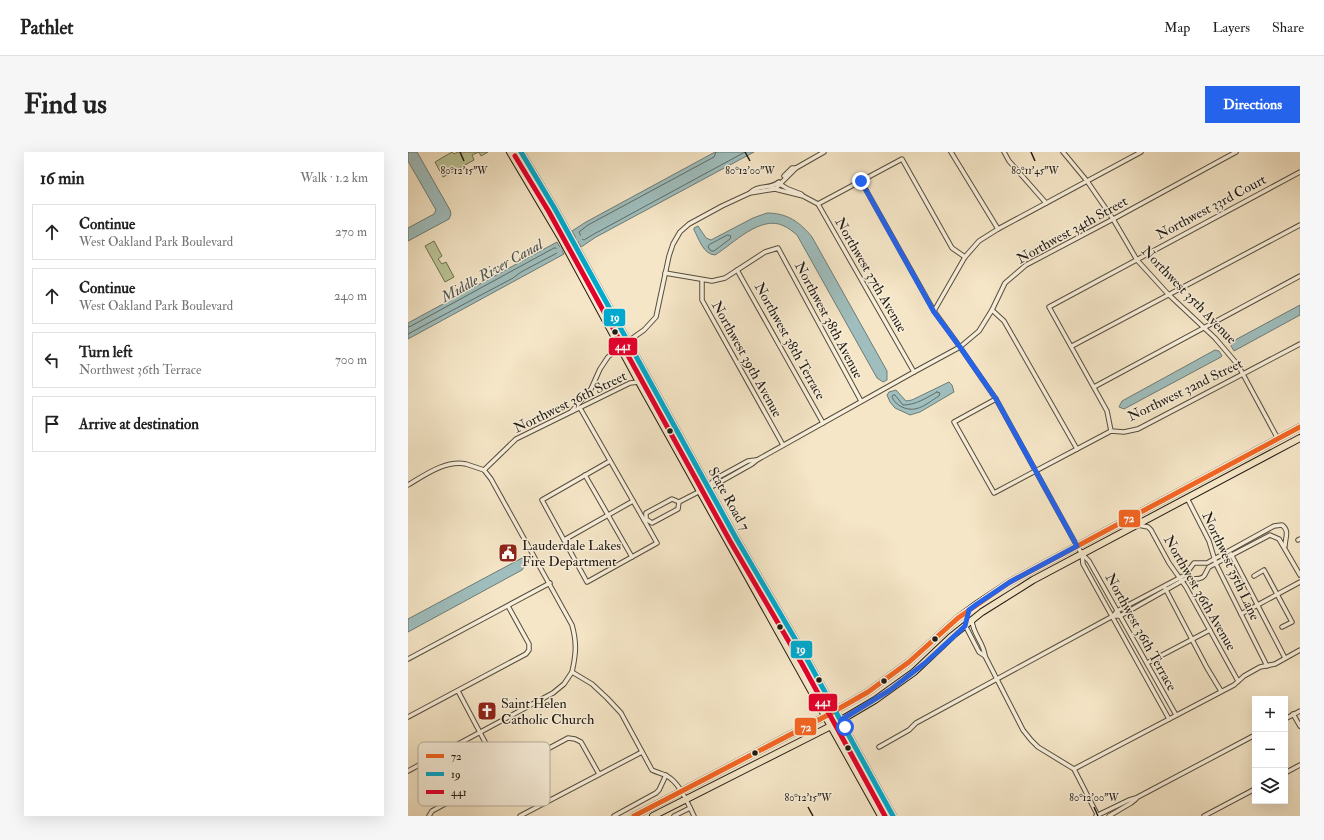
<!DOCTYPE html>
<html lang="en">
<head>
<meta charset="utf-8">
<style>
	:root { --surface:#fff; --page:#f6f6f6; --text:#222; --muted:#767676; --line:#e0e0e0; --accent:#2563eb }
	body { margin:0; font-family:"IM FELL Double Pica",serif; background:var(--page); color:var(--text) }
	.controls { position:absolute; right:12px; bottom:12px; display:grid; overflow:hidden; border-radius:0px; box-shadow:0 4px 16px #0002 }
	.controls button { width:36px; height:36px; display:grid; place-items:center; padding:0; border:0; border-bottom:1px solid var(--line); background:var(--surface); color:var(--text); font:20px sans-serif }
	.stop { position:absolute; width:12px; height:12px; margin:-9px; border:3px solid #2563eb; border-radius:50%; background:#fff }
	.stop.end { background:#2563eb; border-color:#fff; box-shadow:0 1px 4px #0008 }
	.list { margin:0; padding:0; list-style:none }
	h2 { display:flex; justify-content:space-between; align-items:center; height:52px; margin:0; padding:0 16px; font-size:17px }
	h2 small { font-size:13px; font-weight:400; color:var(--muted) }
	.list li { display:grid; grid-template-columns:26px 1fr auto; gap:12px; align-items:center; box-sizing:border-box; height:56px; margin:0 8px 8px; padding:0 8px; border:1px solid var(--line); border-radius:0px }
	.list b { display:block; font-size:15px; white-space:nowrap }
	.list p { margin:0; font-size:13px; white-space:nowrap; color:var(--muted) }
	.list em { font-size:13px; font-style:normal; color:var(--muted) }
	.icon { flex:none; width:22px; height:22px; fill:none; stroke:currentColor; stroke-width:2; stroke-linecap:round; stroke-linejoin:round }
	.map { position:relative; flex:none; width:892px; height:664px; overflow:hidden; border-radius:0px }
	header { display:flex; align-items:center; gap:24px; box-sizing:border-box; height:56px; padding:0 20px; background:var(--surface); border-bottom:1px solid var(--line) }
	header strong { font-size:19px }
	nav { display:flex; gap:22px; margin-inline-start:auto; font-size:14px }
	.intro { display:flex; align-items:center; justify-content:space-between; box-sizing:border-box; height:96px; padding:0 24px }
	h1 { margin:0; font-size:28px }
	.button { padding:10px 18px; border-radius:0px; background:var(--accent); color:#fff; font-size:14px; font-weight:700 }
	main { display:flex; gap:24px; padding:0 24px }
	aside { flex:1; background:var(--surface); border-radius:0px; box-shadow:0 4px 16px #0002 }
	.map>svg:first-child { display:block }
	.green { fill:#bbc596; stroke:#6e7054 }
	.water { fill:#9fbebd; stroke:#6d7c78 }
	.lines { fill:none; stroke-linecap:round; stroke-linejoin:round }
	.shore { stroke:#606c67; stroke-width:1 }
	.canal { stroke:#9fbebd; stroke-width:4 }
	.street-casing { stroke:#564d3e; stroke-width:5.5 }
	.primary-casing { stroke:#211a11; stroke-width:8 }
	.street { stroke:#f8efdb; stroke-width:3.5 }
	.primary { stroke:#f5e6c7; stroke-width:6 }
	.bus-1-casing { stroke:#f8efdb; stroke-width:8 }
	.bus-2-casing { stroke:#f8efdb; stroke-width:8 }
	.bus-3-casing { stroke:#f8efdb; stroke-width:8 }
	.bus-1 { stroke:#f26522; stroke-width:5 }
	.bus-2 { stroke:#00a9ce; stroke-width:5 }
	.bus-3 { stroke:#e4002b; stroke-width:5 }
	.route { stroke:#2563eb; stroke-width:5 }
	.ticks { fill:none; stroke:#211a11; stroke-width:1.5 }
	.bus-dot { fill:#211a11; stroke:#f8efdb; stroke-width:1.5 }
	.labels { text-anchor:middle; dominant-baseline:central; stroke-width:3; stroke-linejoin:round; paint-order:stroke }
	.street-label { font-size:14px; fill:#211a11; stroke:#f8efdb }
	.poi-label { font-size:14px; fill:#211a11; stroke:#f8efdb; text-anchor:start }
	.water-label { font-size:15px; font-style:italic; fill:#4d534d; stroke:#f8efdb }
	.key { fill:#f8efdb; stroke:#b8af9e; stroke-width:1 }
	.key-label { font-size:11px; fill:#211a11 }
	.ticks-label { font-size:10px; text-anchor:middle; fill:#211a11; stroke:#f8efdb; stroke-width:3; stroke-linejoin:round; paint-order:stroke }
	.line-badge { stroke:#f8efdb; stroke-width:1.5 }
	.badge-label { font-size:11px; text-anchor:middle; font-weight:bold; fill:#fff }
</style>
</head>
<body>
<header>
<strong>Pathlet</strong>
<nav><a>Map</a><a>Layers</a><a>Share</a></nav>
</header>
<div class="intro"><h1>Find us</h1><a class="button">Directions</a></div>
<main>
<aside>
<h2>16 min<small>Walk · 1.2 km</small></h2>
<ul class="list">
<li><svg class="icon" aria-label="ahead" viewBox="0 0 24 24"><path d="M12 20V5M6 11l6-6 6 6"/></svg><div><b>Continue</b><p>West Oakland Park Boulevard</p></div><em>270 m</em></li>
<li><svg class="icon" aria-label="ahead" viewBox="0 0 24 24"><path d="M12 20V5M6 11l6-6 6 6"/></svg><div><b>Continue</b><p>West Oakland Park Boulevard</p></div><em>240 m</em></li>
<li><svg class="icon" aria-label="left" viewBox="0 0 24 24"><path d="M17 20v-9H6M10 6l-5 5 5 5"/></svg><div><b>Turn left</b><p>Northwest 36th Terrace</p></div><em>700 m</em></li>
<li><svg class="icon" aria-label="arrive" viewBox="0 0 24 24"><path d="M6 21V4h12l-3 4 3 4H6"/></svg><div><b>Arrive at destination</b></div></li>
</ul>
</aside>
<div class="map">
<svg width="892" height="664" viewBox="0 0 892 664">
	<rect width="100%" height="100%" fill="#f5e6c7"/>
	<filter id="stains"><feTurbulence type="fractalNoise" baseFrequency=".005" numOctaves="4"/><feColorMatrix values="0 0 0 0 .2 0 0 0 0 .09 0 0 0 0 .02 0 0 0 .5 -.17"/></filter>
	<radialGradient id="worn" r=".72"><stop offset=".6" stop-color="#630" stop-opacity="0"/><stop offset="1" stop-color="#630" stop-opacity=".3"/></radialGradient>
	<g class="green">
		<polygon points="44,0 46,2 50,0 80,0 73,4 71,0 64,3 66,8 35,25 27,10"/>
		<polygon points="26,89 34,104 30,107 34,112 38,110 46,125 37,130 17,94"/>
	</g>
	<g class="water">
		<polygon points="0,0 9,0 42,58 43,62 41,67 0,89 0,76 26,62 28,58 0,9"/>
		<polygon points="307,0 346,0 188,85 173,95 164,79 178,70"/>
		<path d="M359,61C379,61 392,70 404,85L479,219V228L475,230L469,226L389,83C385,80 381,76 376,74C353,62 325,92 307,103C295,102 291,87 286,78V76L290,74L298,86L303,88L345,66Z"/>
		<polygon points="149,90 156,102 0,187 0,171"/>
		<polygon points="892,153 892,163 826,199 823,194 824,191 829,187"/>
		<polygon points="807,198 811,199 814,204 813,205 716,257 711,255 714,249"/>
		<polygon points="541,230 544,233 546,240 512,260 502,263 487,256 482,250 479,243 481,240 488,238 498,249 504,248"/>
		<polygon points="114,406 117,406 116,415 114,418 0,480 0,467"/>
	</g>
	<g class="lines">
		<g class="shore">
			<polyline points="308,0 306,5 180,73 171,80 174,87 176,88 186,82 337,0"/>
			<polygon points="320,83 323,84 322,87 306,99 303,99 300,95 301,93"/>
			<polyline points="0,175 3,174 146,96 148,96 149,99 149,101 113,120 105,126 0,182"/>
			<path d="M529,240L532,241L531,244C519,251 509,262 494,255C490,253 486,250 484,245L485,243H487L495,253C508,253 518,246 529,240Z"/>
		</g>
		<polyline class="canal" points="148,99 174,85"/>
		<defs>
			<g id="street">
				<polyline points="543,0 590,77"/>
				<polyline points="596,0 601,9 638,51"/>
				<polyline points="655,0 679,29 705,67 729,108 760,142 807,186 830,213 870,287"/>
				<polyline points="376,24 384,16 388,16 416,0"/>
				<polyline points="453,29 526,159 552,195 588,247 669,394 674,402 675,412 761,567"/>
				<polyline points="370,31 380,37 393,42 394,43"/>
				<polyline points="364,35 367,37 395,44 410,52 506,220"/>
				<path d="M343,40C351,32 361,38 371,30"/>
				<polyline points="410,52 494,7 544,96 557,105"/>
				<polyline points="329,118 415,271"/>
				<polyline points="257,121 304,129 317,126 357,100 370,96 453,249"/>
				<polyline points="294,128 294,148 375,293"/>
				<polyline points="584,158 596,169 669,297"/>
				<polyline points="526,159 557,105 571,89 590,77 733,0"/>
				<polyline points="664,194 892,73"/>
				<polyline points="686,235 892,124"/>
				<polyline points="588,247 546,270 586,341 703,279 716,280 730,277 892,192"/>
				<polyline points="172,256 236,368"/>
				<polyline points="164,259 183,237 192,217 200,205 212,195 236,178 248,165 261,104 265,92 272,80 281,72 314,54 342,41 367,37 388,16"/>
				<polyline points="703,279 699,259 641,155 892,20"/>
				<polyline points="202,309 134,348 179,430 249,391 236,368 238,367 238,361 264,347 271,350 270,357 244,371 238,367"/>
				<path d="M76,318L83,327L164,473C169,491 168,502 164,520L184,532L199,546L213,561L244,618C250,621 257,622 262,626C273,634 280,652 286,664"/>
				<polyline points="177,323 224,405"/>
				<path d="M0,333C17,323 37,308 58,312C64,314 70,316 76,318L108,287L222,231L231,230"/>
				<polyline points="300,335 305,334 344,312 349,308 506,220 552,195 571,179 584,158 597,131 618,113 709,65 828,0"/>
				<polyline points="779,346 801,389 808,412 859,514"/>
				<polyline points="271,350 300,335 307,327 340,309 348,308"/>
				<polyline points="730,373 740,375 743,378 761,411 778,435 830,529"/>
				<polyline points="156,388 225,349"/>
				<polyline points="890,388 892,387"/>
				<polyline points="674,402 681,409 768,563"/>
				<polyline points="823,402 877,506"/>
				<polyline points="846,424 856,418 884,470 874,475"/>
				<polyline points="757,436 799,516 813,539"/>
				<polyline points="833,462 892,430"/>
				<path d="M705,464L709,459L777,423L786,411H799L866,374L874,373C882,379 877,386 877,394"/>
				<path d="M564,468C564,481 576,491 577,504L615,578L623,588L630,595L666,617L690,664"/>
				<polyline points="557,473 571,500 577,504"/>
				<polyline points="0,507 142,431"/>
				<polyline points="739,511 802,478"/>
				<polyline points="50,539 94,622"/>
				<polyline points="885,562 892,574"/>
				<polyline points="0,565 118,502 121,498 121,492 100,454"/>
				<polyline points="877,567 892,559"/>
				<path d="M471,595L501,578L508,571L705,464H712L779,426C785,426 792,429 796,424C798,421 799,418 801,415L862,383L871,387L892,423"/>
				<polyline points="666,617 826,533 836,524 852,515 867,512 892,498"/>
				<polyline points="0,619 145,541 156,532 164,520"/>
				<polyline points="877,621 892,613"/>
				<polyline points="21,664 24,659 160,586 167,587 173,590 191,622"/>
				<polyline points="112,664 234,600"/>
				<polyline points="206,664 248,641 251,638 258,623"/>
				<polyline points="266,664 282,656"/>
				<polyline points="688,664 721,648 728,646 847,583"/>
				<polyline points="701,664 723,651 728,647"/>
				<polyline points="796,664 847,637"/>
			</g>
			<g id="primary">
				<polyline points="102,0 153,86 231,230 473,664"/>
				<polyline points="113,0 147,57 328,386 400,509 485,664"/>
				<polyline points="226,664 418,564 460,540 501,510 550,466 569,452 602,430 892,275"/>
				<polyline points="245,664 423,574 467,548 506,520 544,484 574,460 625,428 892,286"/>
			</g>
		</defs>
		<use href="#street" class="street-casing"/>
		<use href="#primary" class="primary-casing"/>
		<use href="#street" class="street"/>
		<use href="#primary" class="primary"/>
		<defs>
			<polyline id="bus-1" points="226,664 418,564 460,540 501,510 550,466 602,430 892,275"/>
			<polyline id="bus-2" points="113,0 147,57 328,386 400,509 485,664"/>
			<polyline id="bus-3" points="107,4 141,60 322,389 394,512 477,664"/>
		</defs>
		<use href="#bus-1" class="bus-1-casing"/>
		<use href="#bus-2" class="bus-2-casing"/>
		<use href="#bus-3" class="bus-3-casing"/>
		<use href="#bus-1" class="bus-1"/>
		<use href="#bus-2" class="bus-2"/>
		<use href="#bus-3" class="bus-3"/>
	</g>
	<g class="lines">
		<polyline class="route" points="437,575 433,568 482,538 517,511 557,474 561,458 569,452 602,430 669,394 588,247 552,195 526,160 453,29"/>
	</g>
	<path class="ticks" d="M52,0L56,9M337,0L342,9M623,0L627,9M400,655L405,664M686,655L690,664"/>
	<defs>
		<symbol id="civic-square" viewBox="-11 -11 22 22"><rect x="-9" y="-9" width="18" height="18" rx="4" fill="#8f2418" stroke="#f8efdb"/><path d="M-.6-6.5H3V-4.5H.6V-3L4-1V1h2V6H-6V1h2V-1L-.6-3ZM-1.2 2.5V6h2.4V2.5Z" fill="#fff"/></symbol>
		<symbol id="church-square" viewBox="-11 -11 22 22"><rect x="-9" y="-9" width="18" height="18" rx="4" fill="#8f2418" stroke="#f8efdb"/><path d="M-1.2-6h2.4v3.5h3.3v2.4h-3.3V6h-2.4V-.1h-3.3v-2.4h3.3Z" fill="#fff"/></symbol>
	</defs>
	<g fill-rule="evenodd">
		<use href="#civic-square" x="89" y="390" width="22" height="22"/>
		<use href="#church-square" x="68" y="548" width="22" height="22"/>
	</g>
	<g class="bus-dot">
		<circle cx="207" cy="180" r="3.5"/>
		<circle cx="262" cy="279" r="3.5"/>
		<circle cx="372" cy="475" r="3.5"/>
		<circle cx="527" cy="487" r="3.5"/>
		<circle cx="411" cy="528" r="3.5"/>
		<circle cx="476" cy="529" r="3.5"/>
		<circle cx="440" cy="596" r="3.5"/>
		<circle cx="347" cy="601" r="3.5"/>
	</g>
	<g class="labels">
		<g class="street-label">
			<text transform="translate(803 55) rotate(-28)">Northwest 33rd Court</text>
			<text transform="translate(664 78) rotate(-29)">Northwest 34th Street</text>
			<text transform="translate(463 123) rotate(60)">Northwest 37th Avenue</text>
			<text transform="translate(781 143) rotate(46)">Northwest 35th Avenue</text>
			<text transform="translate(421 168) rotate(62)">Northwest 38th Avenue</text>
			<text transform="translate(382 189) rotate(61)">Northwest 38th Terrace</text>
			<text transform="translate(339 207) rotate(61)">Northwest 39th Avenue</text>
			<text transform="translate(777 238) rotate(-26)">Northwest 32nd Street</text>
			<text transform="translate(162 250) rotate(-26)">Northwest 36th Street</text>
			<text transform="translate(321 347) rotate(61)">State Road 7</text>
			<text transform="translate(823 414) rotate(65)">Northwest 35th Lane</text>
			<text transform="translate(792 441) rotate(60)">Northwest 36th Avenue</text>
			<text transform="translate(733 480) rotate(61)">Northwest 36th Terrace</text>
		</g>
		<g class="poi-label">
			<text x="114" y="393">Lauderdale Lakes<tspan x="114" dy="16">Fire Department</tspan></text>
			<text x="93" y="551">Saint Helen<tspan x="93" dy="16">Catholic Church</tspan></text>
		</g>
		<g class="water-label">
			<text transform="translate(84 119) rotate(-29)">Middle River Canal</text>
		</g>
	</g>
	<rect x="10" y="590" width="132" height="64" rx="6" class="key"/>
	<rect x="18" y="602" width="18" height="4" fill="#f26522"/>
	<rect x="18" y="620" width="18" height="4" fill="#00a9ce"/>
	<rect x="18" y="638" width="18" height="4" fill="#e4002b"/>
	<g class="key-label">
		<text x="43" y="608">72</text>
		<text x="43" y="626">19</text>
		<text x="43" y="644">441</text>
	</g>
	<g class="ticks-label">
		<text x="56" y="22">80°12'15"W</text>
		<text x="342" y="22">80°12'00"W</text>
		<text x="627" y="22">80°11'45"W</text>
		<text x="400" y="649">80°12'15"W</text>
		<text x="686" y="649">80°12'00"W</text>
	</g>
	<g class="line-badge">
		<rect x="195" y="156" width="23" height="19" rx="4" fill="#00a9ce"/>
		<rect x="200" y="185" width="30" height="19" rx="4" fill="#e4002b"/>
		<rect x="710" y="357" width="23" height="19" rx="4" fill="#f26522"/>
		<rect x="382" y="488" width="23" height="19" rx="4" fill="#00a9ce"/>
		<rect x="400" y="541" width="30" height="19" rx="4" fill="#e4002b"/>
		<rect x="386" y="565" width="23" height="19" rx="4" fill="#f26522"/>
	</g>
	<g class="badge-label">
		<text x="207" y="169">19</text>
		<text x="215" y="198">441</text>
		<text x="721" y="370">72</text>
		<text x="393" y="501">19</text>
		<text x="415" y="554">441</text>
		<text x="398" y="579">72</text>
	</g>
	<rect width="100%" height="100%" filter="url(#stains)"/>
	<rect width="100%" height="100%" fill="url(#worn)"/>
</svg>
<div class="controls">
<button>+</button>
<button>−</button>
<button><svg class="icon" aria-label="layers" viewBox="0 0 24 24"><path d="M12 4l9 5-9 5-9-5zM3 14l9 5 9-5"/></svg></button>
</div>
<div class="stop" style="left:437px;top:575px"></div>
<div class="stop end" style="left:453px;top:29px"></div>
</div>
</main>
</body>
</html>
